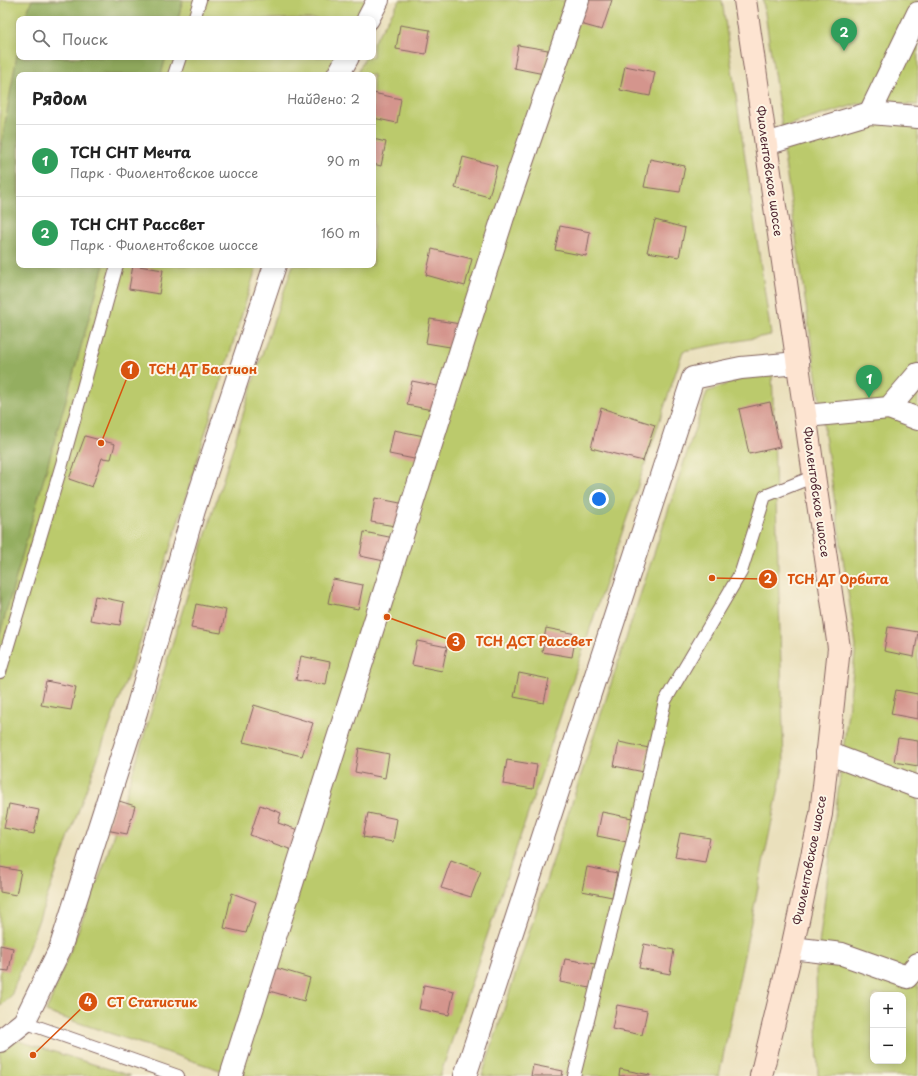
<!DOCTYPE html>
<html lang="ru">
<head>
<meta charset="utf-8">
<style>
	:root { --surface:#fff; --page:#f2f2f2; --text:#222; --muted:#767676; --line:#e0e0e0; --accent:#d1495b }
	body { margin:0; font-family:"Playpen Sans",sans-serif; background:var(--page); color:var(--text) }
	.controls { position:absolute; right:12px; bottom:12px; display:grid; overflow:hidden; border-radius:8px; box-shadow:0 2px 10px #0003 }
	.controls button { width:36px; height:36px; display:grid; place-items:center; padding:0; border:0; border-bottom:1px solid var(--line); background:var(--surface); color:var(--text); font:20px sans-serif }
	.you { position:absolute; left:599px; top:499px; width:14px; height:14px; margin:-10px; border:3px solid #fff; border-radius:50%; background:#1a73e8; box-shadow:0 0 0 6px #1a73e833 }
	.badge { display:grid; place-items:center; width:26px; height:26px; border-radius:50%; background:var(--accent); color:#fff; font-size:13px; font-weight:700 }
	.pin { position:absolute; translate:-50% -33px; filter:drop-shadow(0 1px 2px #0008) }
	.pin::after { content:''; position:absolute; top:21px; width:14px; height:12px; background:inherit; clip-path:polygon(0 0,100% 0,50% 100%) }
	.list { margin:0; padding:0; list-style:none }
	h2 { display:flex; justify-content:space-between; align-items:center; height:52px; margin:0; padding:0 16px; font-size:17px }
	h2 small { font-size:13px; font-weight:400; color:var(--muted) }
	.list li { display:grid; grid-template-columns:26px 1fr auto; gap:12px; align-items:center; box-sizing:border-box; height:72px; padding:0 16px; border-top:1px solid var(--line) }
	.list b { display:block; font-size:15px; white-space:nowrap }
	.list p { margin:0; font-size:13px; white-space:nowrap; color:var(--muted) }
	.list em { font-size:13px; font-style:normal; color:var(--muted) }
	.icon { flex:none; width:22px; height:22px; fill:none; stroke:currentColor; stroke-width:2; stroke-linecap:round; stroke-linejoin:round }
	.map { position:relative; flex:none; width:918px; height:1076px; overflow:hidden }
	.search { position:absolute; background:var(--surface); box-shadow:0 2px 10px #0003; left:16px; top:16px; width:360px; height:44px; display:flex; align-items:center; gap:10px; box-sizing:border-box; padding:0 14px; border-radius:8px; color:var(--muted); font-size:15px }
	.panel { position:absolute; background:var(--surface); box-shadow:0 2px 10px #0003; left:16px; top:72px; width:360px; height:196px; border-radius:8px }
	.map>svg:first-child { display:block }
	.green { fill:#bbca6c; stroke:#82744c; fill-rule:evenodd }
	.forest { fill:#94ae60; stroke:#6f6646 }
	.building { fill:#d4958d }
	.lines { fill:none; stroke-linecap:round; stroke-linejoin:round }
	.lane-casing { stroke:#82635e; stroke-width:14 }
	.street-casing { stroke:#82635e; stroke-width:24 }
	.secondary-casing { stroke:#82635e; stroke-width:24 }
	.lane { stroke:#fff; stroke-width:12 }
	.street { stroke:#fff; stroke-width:22 }
	.secondary { stroke:#fde4d1; stroke-width:22 }
	.labels { text-anchor:middle; dominant-baseline:central; stroke-width:4; stroke-linejoin:round; paint-order:stroke }
	.street-label { font-size:12px; fill:#4a1f2b; stroke:#fcf5e5 }
	.leader { fill:none; stroke:#d8530f; stroke-width:1.5 }
	.callout-dot { fill:#d8530f; stroke:#fcf5e5; stroke-width:1.5 }
	.mark-label { font-size:12px; text-anchor:middle; font-weight:bold; fill:#fff }
	.callout-label { font-size:13px; text-anchor:middle; font-weight:bold; fill:#d8530f; stroke:#fcf5e5; stroke-width:4; stroke-linejoin:round; paint-order:stroke }
</style>
</head>
<body>
<div class="map">
<svg width="918" height="1076" viewBox="0 0 918 1076">
	<rect width="100%" height="100%" fill="#fcf5e5"/>
	<filter id="ink" filterUnits="userSpaceOnUse"><feTurbulence type="fractalNoise" baseFrequency=".025" numOctaves="2"/><feDisplacementMap in="SourceGraphic" scale="8" xChannelSelector="R" yChannelSelector="G"/><feConvolveMatrix kernelMatrix="1 2 1 2 8 2 1 2 1" color-interpolation-filters="sRGB"/></filter>
	<filter id="wash" filterUnits="userSpaceOnUse"><feTurbulence type="fractalNoise" baseFrequency=".012" numOctaves="4" result="noise"/><feDisplacementMap in="SourceGraphic" scale="16" xChannelSelector="R" yChannelSelector="G"/><feGaussianBlur stdDeviation="0.9" result="paint"/><feColorMatrix in="noise" values="0 0 0 0 0 0 0 0 0 0 0 0 0 0 0 0 0 1.4 0 .05"/><feComposite in="paint" operator="in"/></filter>
	<g filter="url(#wash)">
		<rect width="100%" height="100%" fill="#eae0bc"/>
		<g class="green">
			<polygon points="0,0 369,0 358,19 19,19 19,57 336,57 326,75 19,75 19,265 257,265 148,620 11,996 0,1007"/>
			<polygon points="400,0 722,0 771,335 683,351 440,1076 238,1076 46,1012 104,865 257,369 293,265 373,265 373,75 357,75 365,57 373,57 373,43"/>
			<polygon points="763,0 918,0 918,105 861,103 782,127"/>
			<path d="M869,122L918,125V1076H818L816,969L856,647L783,149ZM873,995H903V1061H873Z"/>
			<polygon points="772,366 784,763 719,1076 482,1076 707,392"/>
			<polygon points="0,1035 131,1076 0,1076"/>
		</g>
		<g class="forest">
			<polygon points="32,0 183,0 178,19 24,19"/>
			<polygon points="19,43 19,57 166,57 161,75 19,75 19,265 104,265 0,634 0,152"/>
		</g>
		<g id="blocks">
			<g class="building">
				<polygon points="583,0 612,0 602,30 577,23"/>
				<polygon points="400,25 430,30 426,54 396,49"/>
				<polygon points="518,45 548,50 544,74 514,68"/>
				<polygon points="625,66 655,72 650,96 620,90"/>
				<polygon points="373,93 401,99 397,123 373,118"/>
				<polygon points="373,139 386,142 381,166 373,164"/>
				<polygon points="463,157 497,166 489,197 455,188"/>
				<polygon points="650,159 685,166 680,192 644,187"/>
				<polygon points="655,220 685,228 679,257 647,252"/>
				<polygon points="560,226 590,232 586,256 555,250"/>
				<polygon points="432,249 472,259 465,286 426,275"/>
				<polygon points="133,265 163,270 159,294 129,289"/>
				<polygon points="430,319 460,324 456,348 426,343"/>
				<polygon points="412,381 442,387 437,411 407,405"/>
				<polygon points="770,402 780,447 749,454 739,409"/>
				<polygon points="601,408 655,425 643,461 591,448"/>
				<polygon points="394,430 424,436 419,460 389,454"/>
				<polygon points="85,436 115,444 111,459 102,458 92,487 69,479"/>
				<polygon points="375,498 405,504 401,527 371,522"/>
				<polygon points="364,532 394,538 389,562 360,556"/>
				<polygon points="333,579 363,585 358,609 328,603"/>
				<polygon points="95,596 124,602 120,625 90,620"/>
				<polygon points="196,604 226,610 221,633 191,628"/>
				<polygon points="888,627 918,632 914,657 884,651"/>
				<polygon points="546,628 576,634 572,657 542,652"/>
				<polygon points="417,641 447,647 442,671 412,665"/>
				<polygon points="301,656 330,662 326,685 296,680"/>
				<polygon points="519,673 549,679 544,703 514,697"/>
				<polygon points="46,681 76,687 71,710 41,705"/>
				<polygon points="896,690 918,694 918,719 891,714"/>
				<polygon points="254,705 313,723 302,756 243,742"/>
				<polygon points="898,738 918,741 918,766 894,762"/>
				<polygon points="619,742 649,748 644,772 614,766"/>
				<polygon points="359,748 389,754 385,778 355,772"/>
				<polygon points="507,760 537,765 533,789 503,784"/>
				<polygon points="116,800 135,806 127,834 106,830"/>
				<polygon points="9,804 39,810 34,834 4,828"/>
				<polygon points="260,805 281,813 278,823 301,831 295,851 250,835"/>
				<polygon points="602,812 632,818 627,842 597,836"/>
				<polygon points="368,813 397,819 393,842 363,837"/>
				<polygon points="680,833 710,838 705,862 675,857"/>
				<polygon points="451,860 481,871 471,897 441,888"/>
				<polygon points="0,867 21,871 16,895 0,892"/>
				<polygon points="587,867 617,873 612,897 582,891"/>
				<polygon points="232,893 256,902 246,933 224,928"/>
				<polygon points="644,944 674,950 670,974 639,968"/>
				<polygon points="0,945 13,948 9,971 0,970"/>
				<polygon points="565,959 595,964 590,988 560,982"/>
				<polygon points="273,967 310,978 304,1001 266,990"/>
				<polygon points="424,985 454,991 449,1015 419,1009"/>
				<polygon points="617,1005 647,1011 642,1035 612,1029"/>
				<polygon points="533,1065 563,1071 562,1076 531,1076"/>
				<polygon points="620,1069 650,1075 650,1076 619,1076"/>
			</g>
		</g>
	</g>
	<g filter="url(#ink)">
		<use href="#blocks" fill-opacity="0" stroke="#82635e" stroke-width="1"/>
		<g class="lines">
			<defs>
				<g id="lane">
					<polyline points="194,19 200,0"/>
					<polyline points="174,75 180,57"/>
					<polyline points="0,672 62,464 117,265"/>
					<polyline points="24,1022 178,1076"/>
					<polyline points="574,1076 636,828 665,701 741,572 765,496 815,476"/>
				</g>
				<g id="street">
					<polyline points="368,19 378,0"/>
					<polyline points="338,75 348,57"/>
					<polyline points="870,113 918,13"/>
					<polyline points="766,144 870,113 918,117"/>
					<polyline points="889,408 918,419"/>
					<polyline points="806,416 889,408 918,374"/>
					<polyline points="827,753 918,787"/>
					<polyline points="792,948 842,954 907,977 918,964"/>
					<polyline points="0,1041 24,1022 60,949 136,712 194,510 275,265"/>
					<polyline points="231,1076 503,217 578,0"/>
					<polyline points="465,1076 693,378 741,368 798,363"/>
				</g>
				<polyline id="secondary" points="745,0 839,648 821,814 792,948 761,1076"/>
			</defs>
			<use href="#lane" class="lane-casing"/>
			<use href="#street" class="street-casing"/>
			<use href="#secondary" class="secondary-casing"/>
			<use href="#lane" class="lane"/>
			<use href="#street" class="street"/>
			<use href="#secondary" class="secondary"/>
		</g>
	</g>
	<g class="labels">
		<g class="street-label">
			<text transform="translate(770 171) rotate(82)">Фиолентовское шоссе</text>
			<text transform="translate(817 492) rotate(82)">Фиолентовское шоссе</text>
			<text transform="translate(809 860) rotate(-79)">Фиолентовское шоссе</text>
		</g>
	</g>
	<path class="leader" d="M101 443L130 370M712 578L768 579M387 617L456 642M33 1055L88 1002"/>
	<g class="callout-dot">
		<circle cx="101" cy="443" r="4"/>
		<circle cx="712" cy="578" r="4"/>
		<circle cx="387" cy="617" r="4"/>
		<circle cx="33" cy="1055" r="4"/>
		<circle cx="130" cy="370" r="10"/>
		<circle cx="768" cy="579" r="10"/>
		<circle cx="456" cy="642" r="10"/>
		<circle cx="88" cy="1002" r="10"/>
	</g>
	<g class="mark-label">
		<text x="130" y="374">1</text>
		<text x="768" y="583">2</text>
		<text x="456" y="646">3</text>
		<text x="88" y="1006">4</text>
	</g>
	<g class="callout-label">
		<text x="203" y="374">ТСН ДТ Бастион</text>
		<text x="838" y="584">ТСН ДТ Орбита</text>
		<text x="534" y="646">ТСН ДСТ Рассвет</text>
		<text x="152" y="1007">СТ Статистик</text>
	</g>
</svg>
<div class="controls">
<button>+</button>
<button>−</button>
</div>
<div class="you"></div>
<div class="pin badge" style="left:869px;top:398px;background:#2e9e5b">1</div>
<div class="pin badge" style="left:844px;top:51px;background:#2e9e5b">2</div>
<div class="search"><svg class="icon" aria-label="search" viewBox="0 0 24 24"><circle cx="10" cy="10" r="6"/><path d="M15 15l6 6"/></svg>Поиск</div>
<section class="panel">
<h2>Рядом<small>Найдено: 2</small></h2>
<ul class="list">
<li><span class="badge" style="background:#2e9e5b">1</span><div><b>ТСН СНТ Мечта</b><p>Парк · Фиолентовское шоссе</p></div><em>90 m</em></li>
<li><span class="badge" style="background:#2e9e5b">2</span><div><b>ТСН СНТ Рассвет</b><p>Парк · Фиолентовское шоссе</p></div><em>160 m</em></li>
</ul>
</section>
</div>
</body>
</html>
